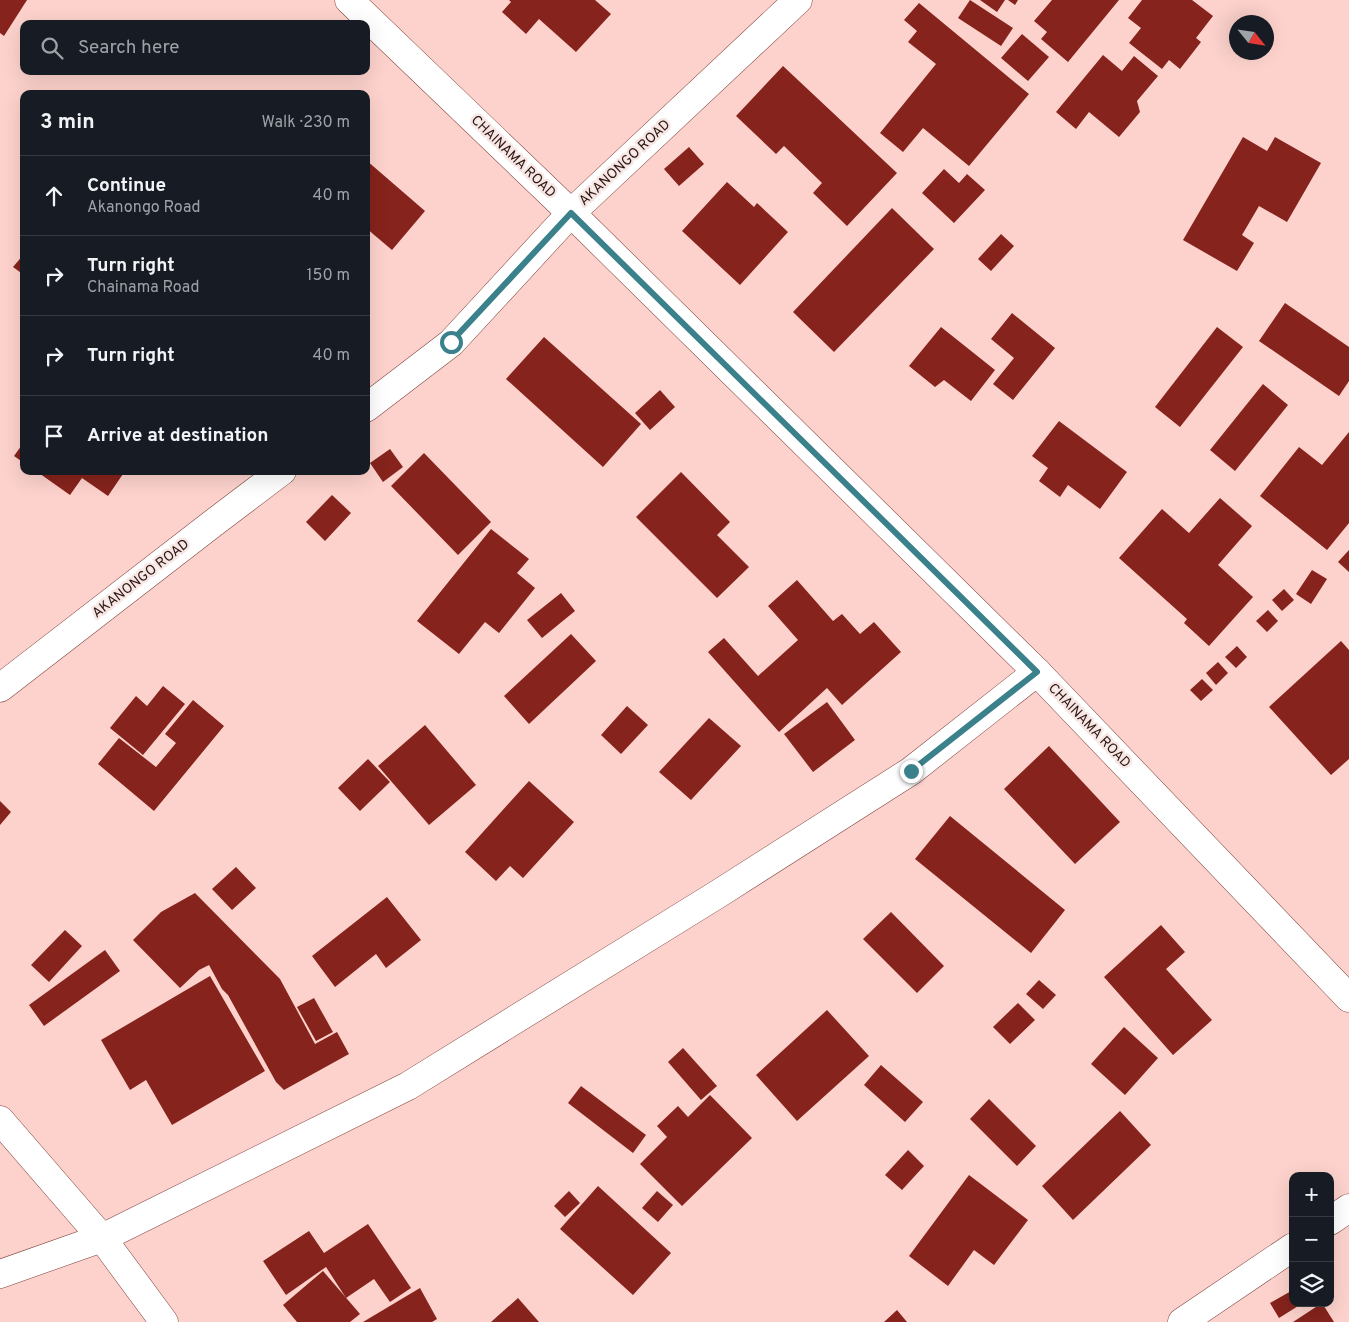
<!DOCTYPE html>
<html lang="en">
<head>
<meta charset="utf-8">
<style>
	:root { --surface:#171b24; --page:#242831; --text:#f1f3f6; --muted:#9ea1a6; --line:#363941 }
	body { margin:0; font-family:Overpass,sans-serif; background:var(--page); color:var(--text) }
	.controls { position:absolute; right:15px; bottom:15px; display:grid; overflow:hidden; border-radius:10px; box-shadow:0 5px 20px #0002 }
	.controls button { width:45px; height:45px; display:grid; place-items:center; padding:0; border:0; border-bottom:1px solid var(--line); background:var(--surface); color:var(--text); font:25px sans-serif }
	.compass { position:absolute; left:1229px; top:15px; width:45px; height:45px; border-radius:50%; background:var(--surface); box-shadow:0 5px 20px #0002; rotate:120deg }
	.stop { position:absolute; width:15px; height:15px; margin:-11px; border:4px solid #3b818b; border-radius:50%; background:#fff }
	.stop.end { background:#3b818b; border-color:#fff; box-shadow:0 1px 5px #0008 }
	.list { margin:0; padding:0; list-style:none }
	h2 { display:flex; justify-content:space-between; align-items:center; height:65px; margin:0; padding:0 20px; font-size:21px }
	h2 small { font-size:16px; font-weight:400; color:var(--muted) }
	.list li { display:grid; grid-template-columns:32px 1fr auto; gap:15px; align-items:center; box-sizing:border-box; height:80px; padding:0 20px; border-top:1px solid var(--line) }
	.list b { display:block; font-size:19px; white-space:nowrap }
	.list p { margin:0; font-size:16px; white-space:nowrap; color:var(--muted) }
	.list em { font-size:16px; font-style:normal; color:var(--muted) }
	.icon { flex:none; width:28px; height:28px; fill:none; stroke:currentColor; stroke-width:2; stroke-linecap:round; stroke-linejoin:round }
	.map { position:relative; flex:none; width:1349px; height:1322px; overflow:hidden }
	.search { position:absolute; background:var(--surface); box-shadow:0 5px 20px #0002; left:20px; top:20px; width:350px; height:55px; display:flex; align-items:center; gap:12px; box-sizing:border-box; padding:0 18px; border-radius:10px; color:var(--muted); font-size:19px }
	.panel { position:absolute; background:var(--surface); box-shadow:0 5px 20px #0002; left:20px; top:90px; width:350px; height:385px; border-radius:10px }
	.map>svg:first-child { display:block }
	.building { fill:#85231c }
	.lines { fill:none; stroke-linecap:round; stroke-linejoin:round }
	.minor-casing { stroke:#7f453e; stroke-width:29 }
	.minor { stroke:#fff; stroke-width:28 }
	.route { stroke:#3b818b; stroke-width:6 }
	.labels { text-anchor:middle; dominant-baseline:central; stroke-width:5; stroke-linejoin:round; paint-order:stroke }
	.street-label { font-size:14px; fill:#2c1411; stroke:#f6e7e5 }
</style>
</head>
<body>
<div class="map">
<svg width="1349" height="1322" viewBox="0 0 1349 1322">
	<rect width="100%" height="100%" fill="#fdd2cc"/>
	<g class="building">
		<polygon points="0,0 27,0 4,36 0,33"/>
		<polygon points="509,0 595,0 611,14 576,52 539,19 526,34 502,12 511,2"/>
		<polygon points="970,0 1013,28 1001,46 958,18"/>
		<polygon points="980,0 1005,0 997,12"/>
		<polygon points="1008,0 1018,0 1015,5"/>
		<polygon points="1052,0 1119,0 1068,62 1041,39 1047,32 1034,21"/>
		<polygon points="1142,0 1192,0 1213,16 1196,38 1201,42 1180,69 1169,60 1162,69 1129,43 1141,28 1128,18"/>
		<polygon points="919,3 1029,94 969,166 923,128 903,152 880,133 936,64 908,42 917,31 904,20"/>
		<polygon points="1022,34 1049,57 1028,81 1001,58"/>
		<polygon points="1103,55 1122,71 1134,56 1158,76 1137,101 1140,112 1119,137 1089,112 1076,129 1056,112"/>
		<polygon points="783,66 897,173 847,226 813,193 822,183 784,146 776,154 736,116"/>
		<polygon points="1243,137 1267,151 1275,137 1321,163 1287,222 1259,206 1242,235 1254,243 1237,271 1183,240"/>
		<polygon points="689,147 704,164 679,186 664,169"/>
		<polygon points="366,160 425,211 392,250 366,228"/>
		<polygon points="944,169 959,183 967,174 985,190 954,223 922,193"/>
		<polygon points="727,182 754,207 757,203 788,232 740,285 682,231"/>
		<polygon points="892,208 934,249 834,352 793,312"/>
		<polygon points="1001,234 1014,246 991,271 978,259"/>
		<polygon points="24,254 24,275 13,267"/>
		<polygon points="1285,303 1349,347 1349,381 1339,396 1259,341"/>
		<polygon points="1012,313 1055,348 1013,400 993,384 1014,358 991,339"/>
		<polygon points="941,327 995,370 971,401 944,380 935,387 909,366"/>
		<polygon points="1217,327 1243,347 1180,427 1155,407"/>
		<polygon points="544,337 641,424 603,467 506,379"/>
		<polygon points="1263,384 1288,405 1235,471 1210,450"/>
		<polygon points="660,390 675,407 650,430 635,413"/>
		<polygon points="1059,421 1127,472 1100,509 1068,485 1060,497 1039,481 1048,468 1032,456"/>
		<polygon points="1349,432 1349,523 1327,550 1260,496 1299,447 1322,465"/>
		<polygon points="24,442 24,463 14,456"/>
		<polygon points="390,449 403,467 383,482 370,463"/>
		<polygon points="424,453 491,522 458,555 391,486"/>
		<polygon points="36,471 125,471 108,496 82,478 70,495"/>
		<polygon points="681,472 730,522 717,535 749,567 717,598 636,517"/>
		<polygon points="332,495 351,513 325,541 306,522"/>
		<polygon points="1220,498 1252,526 1218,565 1253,597 1209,646 1184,623 1187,619 1119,558 1162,509 1189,533"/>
		<polygon points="491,529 529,559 517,573 535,588 499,633 485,622 459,654 417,621"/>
		<polygon points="1349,550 1349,572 1338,562"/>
		<polygon points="1312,570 1327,579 1311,604 1296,594"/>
		<polygon points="797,580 833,621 842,614 860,634 874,622 901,652 842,705 827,688 779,732 708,652 724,638 758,676 798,640 768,606"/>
		<polygon points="1284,589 1294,600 1282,611 1272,600"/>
		<polygon points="561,593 575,611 542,638 527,620"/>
		<polygon points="1268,610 1278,621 1267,632 1256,621"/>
		<polygon points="571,634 596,661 529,724 504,696"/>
		<polygon points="1341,641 1349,650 1349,759 1331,775 1269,707"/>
		<polygon points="1237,646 1247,657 1236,668 1225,657"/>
		<polygon points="1218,662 1228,673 1216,685 1206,673"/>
		<polygon points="1202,679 1213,690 1201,701 1190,690"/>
		<polygon points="163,686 185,704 143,755 110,728 136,696 147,706"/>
		<polygon points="193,700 224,726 154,811 98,764 119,738 156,767 176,743 165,734"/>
		<polygon points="827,702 855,740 813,772 784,734"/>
		<polygon points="627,706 648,725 621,754 601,735"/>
		<polygon points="709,718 741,746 691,800 659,772"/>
		<polygon points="425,725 476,785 429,825 378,766"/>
		<polygon points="1049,746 1120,822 1075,864 1004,789"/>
		<polygon points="368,759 390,782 360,811 338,788"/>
		<polygon points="529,781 574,822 523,878 510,866 496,881 465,852"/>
		<polygon points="0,801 11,812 0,825"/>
		<polygon points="950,816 1065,910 1031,953 915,859"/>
		<polygon points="236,867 256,888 232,910 212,889"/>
		<polygon points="195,893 280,979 315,1044 337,1032 349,1054 284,1090 276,1082 228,995 222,989 209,965 199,970 180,988 133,940 161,912"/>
		<polygon points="387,897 421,940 386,968 376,954 335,987 312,956"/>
		<polygon points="891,912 944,966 917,993 863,939"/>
		<polygon points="1161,925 1185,952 1166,969 1212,1020 1173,1055 1104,977"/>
		<polygon points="65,930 82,946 49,982 31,965"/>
		<polygon points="105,950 120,971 44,1026 29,1005"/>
		<polygon points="210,976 265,1071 172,1125 146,1080 130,1090 101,1040"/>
		<polygon points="1039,980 1056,995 1043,1009 1026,994"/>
		<polygon points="314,998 333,1032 316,1041 297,1007"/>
		<polygon points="1018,1003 1035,1020 1010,1044 993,1027"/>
		<polygon points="827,1010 869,1056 797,1121 756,1075"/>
		<polygon points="1124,1027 1158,1058 1125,1095 1091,1064"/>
		<polygon points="683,1048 717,1086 701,1100 668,1062"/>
		<polygon points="881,1065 923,1102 905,1122 864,1085"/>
		<polygon points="581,1086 646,1135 633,1153 568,1103"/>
		<polygon points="710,1095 752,1138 682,1206 640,1164 667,1137 657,1126 678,1106 688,1117"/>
		<polygon points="989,1099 1036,1146 1017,1166 970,1119"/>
		<polygon points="1120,1111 1151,1145 1073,1220 1042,1186"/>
		<polygon points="908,1150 924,1166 902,1190 885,1175"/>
		<polygon points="969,1175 1028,1220 994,1265 974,1250 948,1286 909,1256"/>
		<polygon points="598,1186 671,1253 633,1295 560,1229"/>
		<polygon points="569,1191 580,1203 565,1217 554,1206"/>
		<polygon points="657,1191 673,1205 658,1222 642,1208"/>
		<polygon points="368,1224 411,1288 390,1302 374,1279 346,1298 326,1267 286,1295 263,1261 309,1231 324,1253"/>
		<polygon points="323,1271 360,1314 350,1322 297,1322 283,1305"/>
		<polygon points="420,1288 437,1319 432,1322 363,1322"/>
		<polygon points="1293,1290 1293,1303 1303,1303 1279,1318 1270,1303"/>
		<polygon points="518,1298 539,1322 491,1322"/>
		<polygon points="1322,1303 1334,1322 1293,1322"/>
		<polygon points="897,1310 907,1322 884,1322"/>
	</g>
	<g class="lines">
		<defs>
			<g id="minor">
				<polyline points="349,0 571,213 1037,672 1349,998"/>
				<polyline points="366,408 451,343 571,213 798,0"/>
				<polyline points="0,688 216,521 282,471"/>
				<polyline points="0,1120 102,1238 164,1322"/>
				<polyline points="1330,1221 1349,1208"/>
				<polyline points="0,1274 102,1238 408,1086 718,894 911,771 1037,672"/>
				<polyline points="1182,1322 1293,1247"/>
			</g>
		</defs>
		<use href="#minor" class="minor-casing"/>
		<use href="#minor" class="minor"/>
	</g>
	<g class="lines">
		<polyline class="route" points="451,342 571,213 1037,672 911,771"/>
	</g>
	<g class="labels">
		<g class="street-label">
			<text transform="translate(513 157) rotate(44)">CHAINAMA ROAD</text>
			<text transform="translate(625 163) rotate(-43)">AKANONGO ROAD</text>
			<text transform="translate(141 579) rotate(-38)">AKANONGO ROAD</text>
			<text transform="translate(1089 726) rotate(46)">CHAINAMA ROAD</text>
		</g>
	</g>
</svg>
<div class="controls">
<button>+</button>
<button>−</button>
<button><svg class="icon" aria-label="layers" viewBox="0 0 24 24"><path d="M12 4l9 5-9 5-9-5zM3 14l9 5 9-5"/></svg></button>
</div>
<svg class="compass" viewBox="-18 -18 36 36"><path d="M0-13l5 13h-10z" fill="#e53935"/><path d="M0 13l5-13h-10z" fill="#9ea1a6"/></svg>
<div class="stop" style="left:451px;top:342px"></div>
<div class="stop end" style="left:911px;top:771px"></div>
<div class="search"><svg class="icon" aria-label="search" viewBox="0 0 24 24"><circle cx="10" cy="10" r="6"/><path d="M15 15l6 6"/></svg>Search here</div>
<section class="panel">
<h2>3 min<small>Walk · 230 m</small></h2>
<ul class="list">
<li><svg class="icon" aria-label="ahead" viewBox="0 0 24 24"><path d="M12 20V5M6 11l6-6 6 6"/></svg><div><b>Continue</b><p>Akanongo Road</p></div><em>40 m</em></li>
<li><svg class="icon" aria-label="right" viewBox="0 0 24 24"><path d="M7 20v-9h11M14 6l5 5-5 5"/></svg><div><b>Turn right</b><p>Chainama Road</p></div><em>150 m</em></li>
<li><svg class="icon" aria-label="right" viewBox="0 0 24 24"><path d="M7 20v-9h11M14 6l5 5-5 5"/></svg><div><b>Turn right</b></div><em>40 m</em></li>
<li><svg class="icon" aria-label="arrive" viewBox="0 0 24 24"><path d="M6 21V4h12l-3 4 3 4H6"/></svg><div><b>Arrive at destination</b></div></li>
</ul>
</section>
</div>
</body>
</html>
